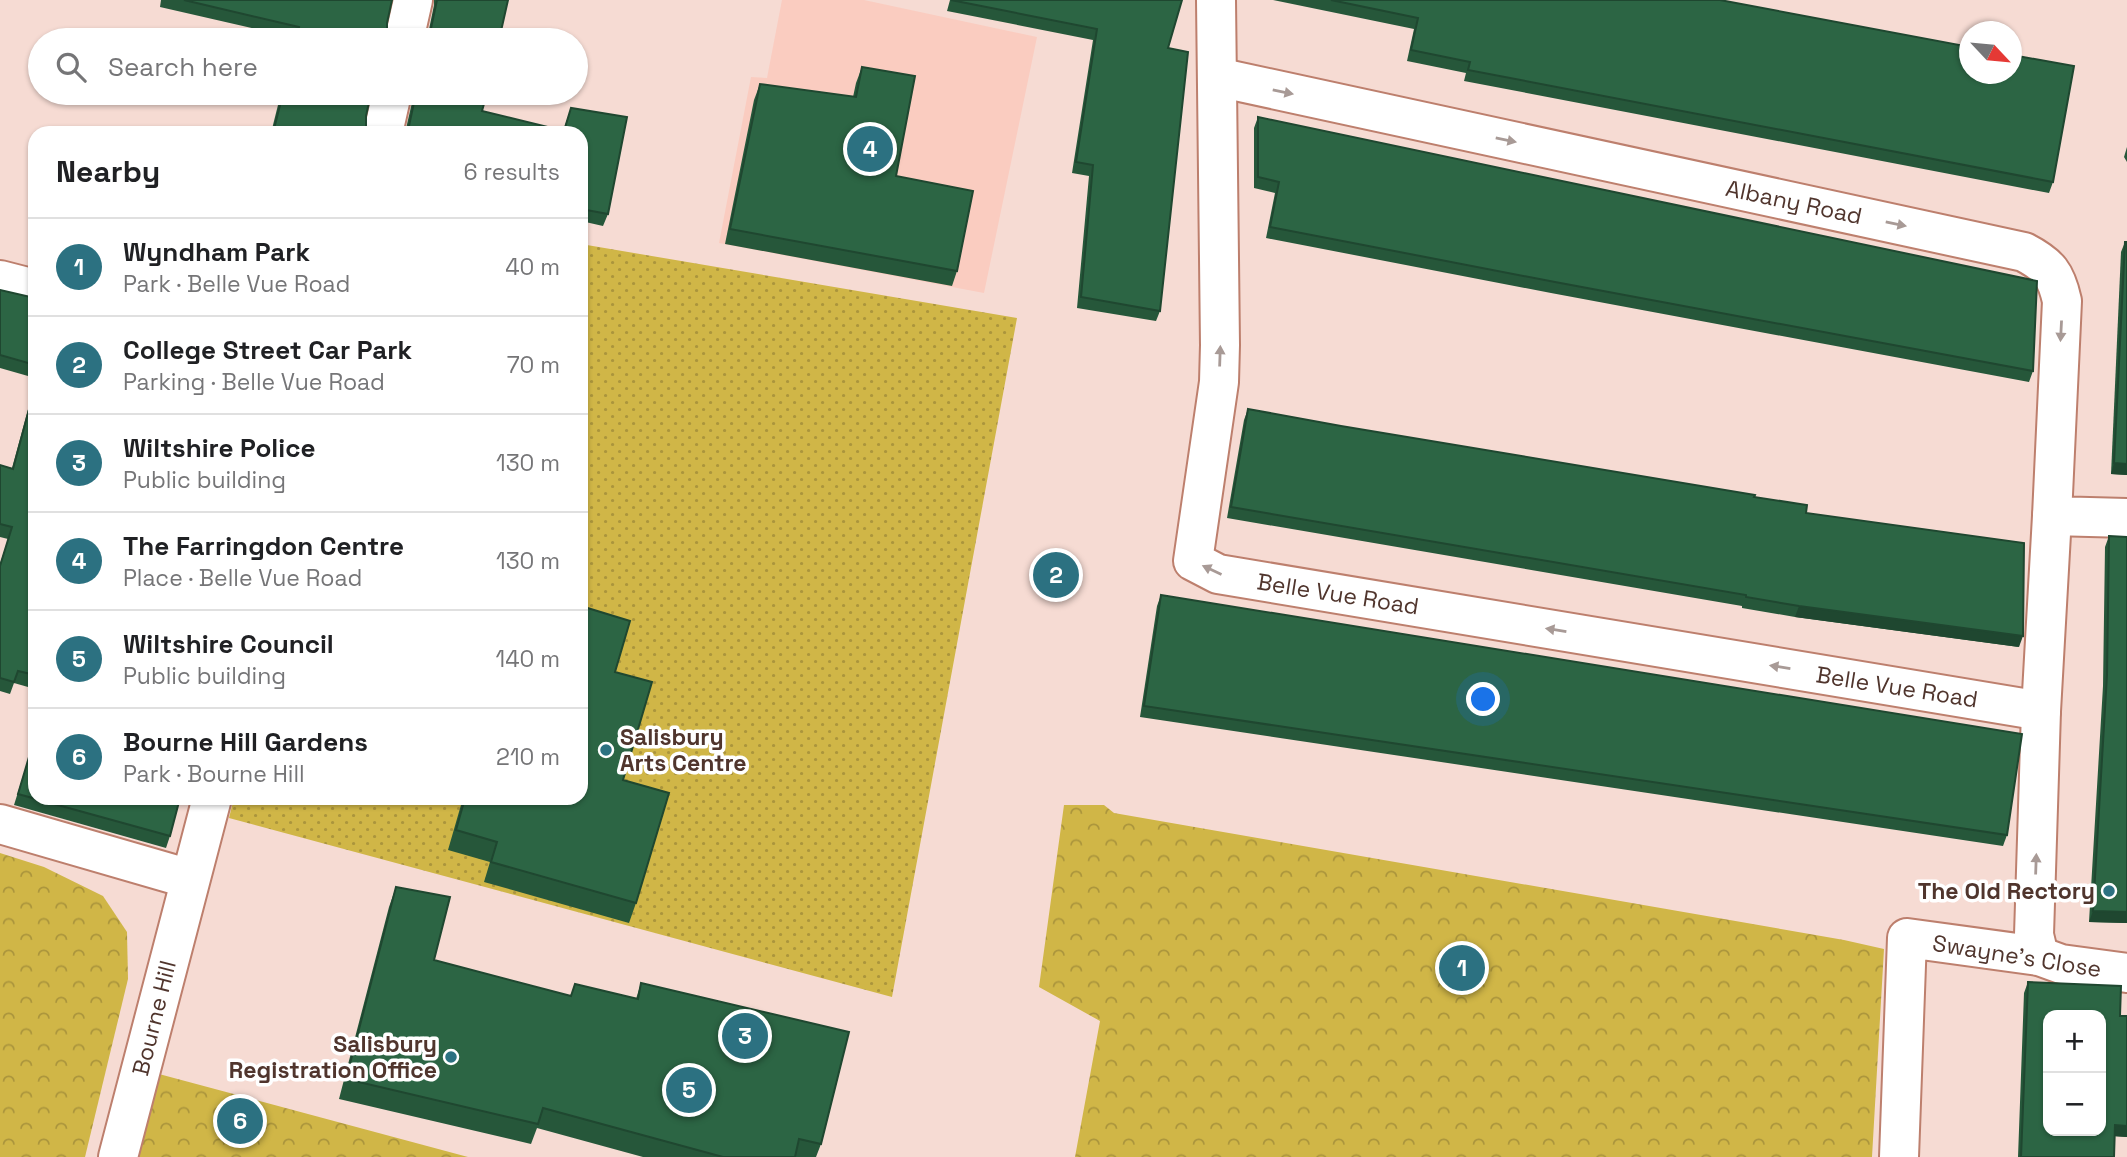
<!DOCTYPE html>
<html lang="en">
<head>
<meta charset="utf-8">
<style>
	:root { --surface:#fff; --page:#f6f6f6; --text:#202124; --muted:#757577; --line:#e0e0e0; --accent:#2c7181 }
	body { margin:0; font-family:"Space Grotesk",sans-serif; background:var(--page); color:var(--text) }
	.controls { position:absolute; right:21px; bottom:21px; display:grid; overflow:hidden; border-radius:14px; box-shadow:0 2px 5px #0004 }
	.controls button { width:63px; height:63px; display:grid; place-items:center; padding:0; border:0; border-bottom:2px solid var(--line); background:var(--surface); color:var(--text); font:35px sans-serif }
	.compass { position:absolute; left:1959px; top:21px; width:63px; height:63px; border-radius:50%; background:var(--surface); box-shadow:0 2px 5px #0004; rotate:116deg }
	.you { position:absolute; left:1484px; top:700px; width:24px; height:24px; margin:-18px; border:5px solid #fff; border-radius:50%; background:#1a73e8; box-shadow:0 0 0 10px #1a73e833 }
	.badge { display:grid; place-items:center; width:46px; height:46px; border-radius:50%; background:var(--accent); color:#fff; font-size:23px; font-weight:700 }
	.pin { position:absolute; translate:-50% -50%; border:4px solid #fff; box-shadow:0 2px 7px #0006 }
	.list { margin:0; padding:0; list-style:none }
	h2 { display:flex; justify-content:space-between; align-items:center; height:91px; margin:0; padding:0 28px; font-size:30px }
	h2 small { font-size:23px; font-weight:400; color:var(--muted) }
	.list li { display:grid; grid-template-columns:46px 1fr auto; gap:21px; align-items:center; box-sizing:border-box; height:98px; padding:0 28px; border-top:2px solid var(--line) }
	.list b { display:block; font-size:26px; white-space:nowrap }
	.list p { margin:0; font-size:23px; white-space:nowrap; color:var(--muted) }
	.list em { font-size:23px; font-style:normal; color:var(--muted) }
	.icon { flex:none; width:38px; height:38px; fill:none; stroke:currentColor; stroke-width:2; stroke-linecap:round; stroke-linejoin:round }
	.map { position:relative; flex:none; width:2127px; height:1157px; overflow:hidden }
	.search { position:absolute; background:var(--surface); box-shadow:0 2px 5px #0004; left:28px; top:28px; width:560px; height:77px; display:flex; align-items:center; gap:18px; box-sizing:border-box; padding:0 24px; border-radius:38px; color:var(--muted); font-size:26px }
	.panel { position:absolute; background:var(--surface); box-shadow:0 2px 5px #0004; left:28px; top:126px; width:560px; height:679px; border-radius:21px }
	.map>svg:first-child { display:block }
	.built { fill:#faccc0 }
	.grass { fill:url(#grass-dots) }
	.park { fill:url(#park-crowns) }
	.lines { fill:none; stroke-linecap:round; stroke-linejoin:round }
	.street-casing { stroke:#bd7f6d; stroke-width:42 }
	.street { stroke:#fff; stroke-width:38 }
	.wall { fill:#26573a }
	.shaded-wall { fill:#1f4730 }
	.building { fill:#2c6544; stroke:#1f4730; stroke-width:2; fill-rule:evenodd }
	.oneway { fill:#a89a96 }
	.poi-dot { fill:#2c7181; stroke:#fff; stroke-width:2.5 }
	.labels { text-anchor:middle; dominant-baseline:central; stroke-width:7; stroke-linejoin:round; paint-order:stroke }
	.street-label { font-size:23px; fill:#50352d; stroke:#fff }
	.poi-label { font-size:23px; font-weight:bold; fill:#50352d; stroke:#fff; text-anchor:end }
</style>
</head>
<body>
<div class="map">
<svg width="2127" height="1157" viewBox="0 0 2127 1157">
	<defs>
		<pattern id="grass-dots" width="8" height="8" patternUnits="userSpaceOnUse" patternTransform="scale(1.75)"><rect width="8" height="8" fill="#d0b647"/><path d="M2 2h.1M6 6h.1" fill="none" stroke="#ab953c" stroke-width="1.8" stroke-linecap="round"/></pattern>
		<pattern id="park-crowns" width="20" height="18" patternUnits="userSpaceOnUse" patternTransform="scale(1.75)"><rect width="20" height="18" fill="#d0b647"/><path d="M2 6a3 3 0 1 1 6 0M12 15a3 3 0 1 1 6 0" fill="none" stroke="#ab953c"/></pattern>
	</defs>
	<rect width="100%" height="100%" fill="#f6dbd3"/>
	<polygon class="built" points="782,0 864,0 1037,37 984,293 719,243 751,77 767,78"/>
	<polygon class="grass" points="581,244 1017,318 892,997 229,818 234,798 581,798"/>
	<g class="park">
		<polygon points="1064,805 1104,805 1114,813 1844,940 1884,949 1872,1157 1075,1157 1100,1021 1039,987"/>
		<polygon points="0,853 44,867 103,896 127,932 128,979 85,1157 0,1157"/>
		<polygon points="159,1074 468,1157 139,1157"/>
	</g>
	<g class="lines">
		<defs>
			<g id="street">
				<polyline points="1216,0 1220,345 1219,382 1193,561 1218,574 2041,711"/>
				<polyline points="404,40 413,0"/>
				<path d="M1217,77L2024,252C2049,265 2056,274 2062,301L2052,516L2127,518"/>
				<polyline points="383,133 392,93"/>
				<polyline points="0,280 35,289"/>
				<polyline points="0,824 190,879"/>
				<polyline points="2039,956 2034,935 2041,711 2052,516"/>
				<polyline points="118,1157 212,798"/>
				<polyline points="1899,1157 1907,938 2039,956 2061,964 2127,973"/>
			</g>
		</defs>
		<use href="#street" class="street-casing"/>
		<use href="#street" class="street"/>
	</g>
	<g class="wall">
		<polygon points="161,0 392,0 387,23 387,34 391,40 294,40 295,38 160,7"/>
		<polygon points="434,0 509,0 427,39 434,5"/>
		<polygon points="950,0 1182,0 1168,48 1160,311 1156,321 1077,308 1089,176 1072,173 1093,40 947,11"/>
		<polygon points="1273,0 1720,0 2053,182 2049,193 1464,81 1466,73 1407,61 1414,29"/>
		<polygon points="862,67 896,176 957,271 952,286 725,244 754,100 760,84 853,97 856,83"/>
		<polygon points="281,93 371,93 366,116 366,127 370,133 271,133"/>
		<polygon points="413,93 487,93 482,111 563,131 571,108 627,117 608,214 603,226 581,221 581,133 405,133 413,98"/>
		<polygon points="1258,117 2033,371 2029,382 1551,293 1266,238 1275,193 1254,188 1254,128"/>
		<polygon points="2127,147 2127,162 2124,157"/>
		<polygon points="2125,242 2127,475 2111,474 2121,252"/>
		<polygon points="0,290 35,298 35,378 0,368"/>
		<polygon points="35,384 35,689 14,683 10,694 0,691 0,564 8,539 0,537 0,465 12,468"/>
		<polygon points="1248,409 1341,426 1754,497 1806,513 2019,647 1795,617 1742,608 1742,606 1227,518 1244,420"/>
		<polygon points="2109,536 2127,537 2127,923 2089,922 2103,686 2105,547"/>
		<polygon points="1161,595 2007,835 2003,846 1140,717 1157,606"/>
		<polygon points="615,672 623,780 636,903 629,923 484,882 490,862 448,850 463,798 581,798"/>
		<polygon points="29,757 170,836 166,848 14,805"/>
		<polygon points="396,887 434,960 571,996 636,999 641,983 821,1144 816,1157 643,1157 537,1128 531,1144 339,1099 389,907"/>
		<polygon points="2028,982 2120,1016 2127,1016 2127,1137 2114,1136 2114,1157 2018,1157 2024,993"/>
	</g>
	<g class="shaded-wall">
		<polygon points="2114,463 2127,464 2127,475 2111,474"/>
		<polygon points="1799,606 2023,636 2019,647 1795,617"/>
		<polygon points="2093,911 2127,912 2127,923 2089,922"/>
		<polygon points="2115,1125 2127,1126 2127,1137 2111,1136"/>
	</g>
	<g class="building">
		<polygon points="184,0 392,0 387,23 387,34 391,40 296,40 299,27"/>
		<polygon points="437,0 508,0 499,40 426,40 430,33"/>
		<polygon points="951,0 1182,0 1168,48 1188,52 1160,311 1081,297 1093,165 1076,162 1097,29"/>
		<polygon points="1331,0 1720,0 1970,47 1970,74 2012,74 2012,55 2074,66 2053,182 1468,70 1470,62 1411,50 1418,18"/>
		<polygon points="862,67 915,76 896,176 973,191 957,271 730,229 760,84 856,97"/>
		<polygon points="283,93 371,93 366,116 366,127 370,133 273,133"/>
		<polygon points="416,93 487,93 482,111 564,131 571,108 627,117 608,214 581,209 581,133 405,133 409,126"/>
		<polygon points="1258,117 2037,281 2033,371 1555,282 1270,227 1279,182 1258,177"/>
		<polygon points="2125,242 2127,242 2127,464 2114,463"/>
		<polygon points="0,290 35,298 35,365 0,355"/>
		<polygon points="35,387 35,675 18,671 14,682 0,678 0,566 12,527 0,524 0,465 13,469"/>
		<polygon points="1248,409 1341,426 1755,495 1754,497 1807,505 1806,513 2024,543 2023,636 1799,606 1746,597 1746,595 1231,507"/>
		<polygon points="2109,536 2127,537 2127,912 2093,911 2107,675"/>
		<polygon points="1161,595 2022,734 2007,835 1144,706"/>
		<polygon points="581,606 630,621 615,672 652,682 623,780 669,793 636,903 491,862 497,842 456,830 465,798 581,798"/>
		<polygon points="29,757 35,759 35,798 180,798 170,836 18,794"/>
		<polygon points="396,887 450,897 434,960 571,996 575,984 638,999 641,983 849,1032 821,1144 799,1139 795,1157 723,1157 543,1108 538,1124 346,1079"/>
		<path d="M2028,982L2121,986L2120,1016H2127V1126L2115,1125L2114,1157H2021ZM2048,1015H2101V1131H2048Z"/>
	</g>
	<defs><path id="oneway-solid" d="M-6-.8H1V-3.2L6.5 0L1 3.2V.8H-6Z" transform="scale(1.75)"/></defs>
	<g class="oneway">
		<use href="#oneway-solid" transform="translate(1283 92) rotate(12)"/>
		<use href="#oneway-solid" transform="translate(1506 140) rotate(12)"/>
		<use href="#oneway-solid" transform="translate(1896 224) rotate(12)"/>
		<use href="#oneway-solid" transform="translate(2061 331) rotate(93)"/>
		<use href="#oneway-solid" transform="translate(1220 356) rotate(-88)"/>
		<use href="#oneway-solid" transform="translate(1212 570) rotate(-155)"/>
		<use href="#oneway-solid" transform="translate(1556 630) rotate(-171)"/>
		<use href="#oneway-solid" transform="translate(1780 667) rotate(-171)"/>
		<use href="#oneway-solid" transform="translate(2036 864) rotate(-88)"/>
	</g>
	<g class="poi-dot">
		<circle cx="606" cy="750" r="7"/>
		<circle cx="2109" cy="891" r="7"/>
		<circle cx="451" cy="1057" r="7"/>
	</g>
	<g class="labels">
		<g class="street-label">
			<text transform="translate(1794 202) rotate(12)">Albany Road</text>
			<text transform="translate(1338 594) rotate(9)">Belle Vue Road</text>
			<text transform="translate(1897 687) rotate(9)">Belle Vue Road</text>
			<text transform="translate(2017 956) rotate(9)">Swayne's Close</text>
			<text transform="translate(154 1018) rotate(-76)">Bourne Hill</text>
		</g>
		<g class="poi-label">
			<text x="620" y="737" text-anchor="start">Salisbury<tspan x="620" dy="26">Arts Centre</tspan></text>
			<text x="2095" y="891">The Old Rectory</text>
			<text x="437" y="1044">Salisbury<tspan x="437" dy="26">Registration Office</tspan></text>
		</g>
	</g>
</svg>
<div class="controls">
<button>+</button>
<button>−</button>
</div>
<svg class="compass" viewBox="-18 -18 36 36"><path d="M0-13l5 13h-10z" fill="#e53935"/><path d="M0 13l5-13h-10z" fill="#757577"/></svg>
<div class="you"></div>
<div class="pin badge" style="left:1462px;top:968px">1</div>
<div class="pin badge" style="left:1056px;top:575px">2</div>
<div class="pin badge" style="left:745px;top:1036px">3</div>
<div class="pin badge" style="left:870px;top:149px">4</div>
<div class="pin badge" style="left:689px;top:1090px">5</div>
<div class="pin badge" style="left:240px;top:1121px">6</div>
<div class="search"><svg class="icon" aria-label="search" viewBox="0 0 24 24"><circle cx="10" cy="10" r="6"/><path d="M15 15l6 6"/></svg>Search here</div>
<section class="panel">
<h2>Nearby<small>6 results</small></h2>
<ul class="list">
<li><span class="badge">1</span><div><b>Wyndham Park</b><p>Park · Belle Vue Road</p></div><em>40 m</em></li>
<li><span class="badge">2</span><div><b>College Street Car Park</b><p>Parking · Belle Vue Road</p></div><em>70 m</em></li>
<li><span class="badge">3</span><div><b>Wiltshire Police</b><p>Public building</p></div><em>130 m</em></li>
<li><span class="badge">4</span><div><b>The Farringdon Centre</b><p>Place · Belle Vue Road</p></div><em>130 m</em></li>
<li><span class="badge">5</span><div><b>Wiltshire Council</b><p>Public building</p></div><em>140 m</em></li>
<li><span class="badge">6</span><div><b>Bourne Hill Gardens</b><p>Park · Bourne Hill</p></div><em>210 m</em></li>
</ul>
</section>
</div>
</body>
</html>
